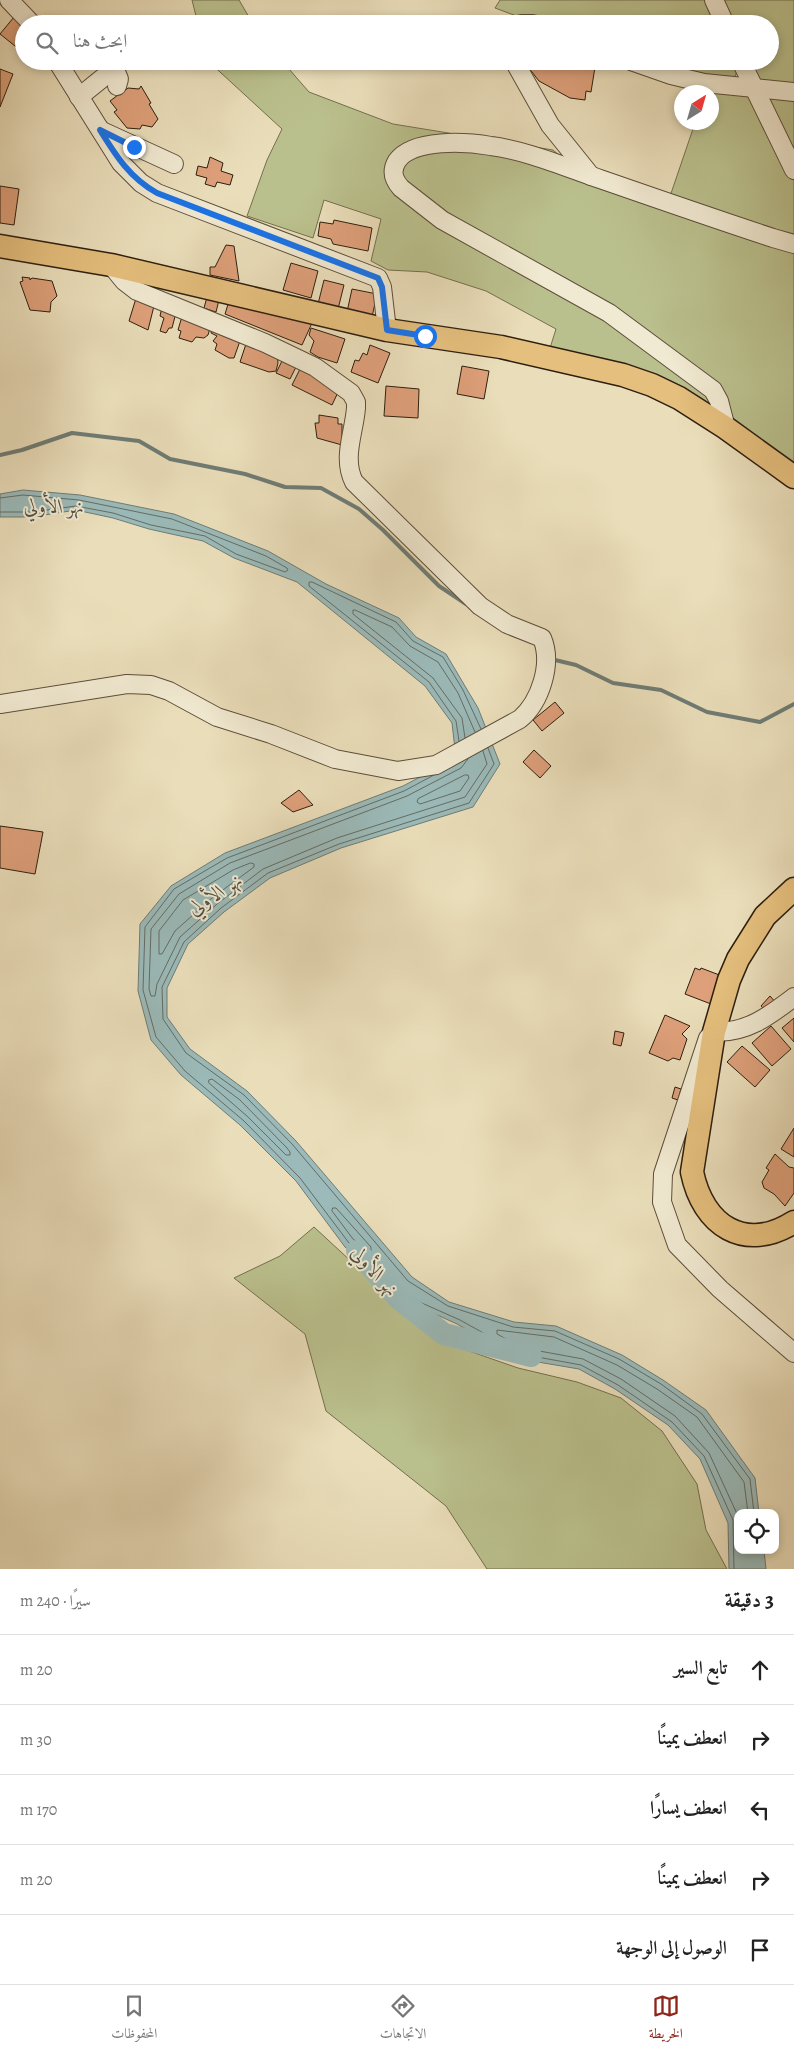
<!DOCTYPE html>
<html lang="ar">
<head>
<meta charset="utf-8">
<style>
	:root { --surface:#fff; --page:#f2f2f2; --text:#222; --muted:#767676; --line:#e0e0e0; --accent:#8f2418 }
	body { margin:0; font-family:Alegreya,Amiri,serif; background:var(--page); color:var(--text); direction:rtl }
	.controls { position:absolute; right:15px; bottom:15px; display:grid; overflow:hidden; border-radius:10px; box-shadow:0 2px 8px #0003 }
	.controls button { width:45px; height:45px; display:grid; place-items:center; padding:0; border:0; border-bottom:1px solid var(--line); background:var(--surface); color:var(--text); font:25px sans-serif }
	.compass { position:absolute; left:674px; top:85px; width:45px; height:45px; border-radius:50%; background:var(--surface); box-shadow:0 2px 8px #0003; rotate:37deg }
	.stop { position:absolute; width:15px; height:15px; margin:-11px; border:4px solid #1a73e8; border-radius:50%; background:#fff }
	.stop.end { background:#1a73e8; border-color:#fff; box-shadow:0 1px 5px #0008 }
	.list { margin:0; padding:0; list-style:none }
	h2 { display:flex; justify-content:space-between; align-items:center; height:65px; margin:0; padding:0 20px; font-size:21px }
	h2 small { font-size:16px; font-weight:400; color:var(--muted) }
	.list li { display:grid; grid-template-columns:32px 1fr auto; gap:15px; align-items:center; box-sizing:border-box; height:70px; padding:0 20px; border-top:1px solid var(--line) }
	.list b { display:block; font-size:19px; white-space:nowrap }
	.list em { font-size:16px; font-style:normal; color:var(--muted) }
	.icon { flex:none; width:28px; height:28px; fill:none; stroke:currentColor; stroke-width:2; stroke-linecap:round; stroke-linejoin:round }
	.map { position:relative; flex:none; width:794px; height:1569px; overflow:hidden; direction:ltr }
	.search { position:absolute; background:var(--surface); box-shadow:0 2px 8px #0003; left:15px; right:15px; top:15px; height:55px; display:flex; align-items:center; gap:12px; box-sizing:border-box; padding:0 18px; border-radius:28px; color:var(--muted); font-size:19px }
	.sheet { height:415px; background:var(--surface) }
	nav { display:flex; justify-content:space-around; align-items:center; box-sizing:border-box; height:70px; border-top:1px solid var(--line); background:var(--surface); font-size:14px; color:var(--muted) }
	nav a { display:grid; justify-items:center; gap:2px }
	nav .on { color:var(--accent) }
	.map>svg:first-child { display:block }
	.green { fill:#bac08d; stroke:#746f4e }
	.water { fill:#9bbab9; stroke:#6f7c75 }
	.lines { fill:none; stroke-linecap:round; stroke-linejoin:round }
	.shore { stroke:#646c64; stroke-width:1 }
	.stream { stroke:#6f7c75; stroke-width:4 }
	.river { stroke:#9bbab9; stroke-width:22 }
	.building { fill:#dea07a; stroke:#2e1e0f }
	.minor-casing { stroke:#5d4e3a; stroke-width:20 }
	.major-casing { stroke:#2e1e0f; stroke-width:25 }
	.minor { stroke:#f1ead2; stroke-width:18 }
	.major { stroke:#e5bf7d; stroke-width:22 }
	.route { stroke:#1a73e8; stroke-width:6 }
	.labels { text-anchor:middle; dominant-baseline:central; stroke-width:4; stroke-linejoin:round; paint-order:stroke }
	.water-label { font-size:20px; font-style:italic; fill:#4f4d42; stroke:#f1ead2 }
</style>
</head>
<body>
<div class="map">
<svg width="794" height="1569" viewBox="0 0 794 1569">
	<rect width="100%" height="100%" fill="#eadeba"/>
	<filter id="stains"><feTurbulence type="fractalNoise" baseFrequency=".004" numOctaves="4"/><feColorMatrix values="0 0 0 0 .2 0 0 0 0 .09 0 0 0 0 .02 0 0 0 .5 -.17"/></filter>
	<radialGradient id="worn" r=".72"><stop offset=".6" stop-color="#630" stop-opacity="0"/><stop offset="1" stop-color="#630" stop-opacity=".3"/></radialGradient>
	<g class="green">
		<polygon points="192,0 239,0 253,24 198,24"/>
		<polygon points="500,0 707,0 717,24 538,24 495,8"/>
		<polygon points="721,0 794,0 794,468 699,399 550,348 556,329 486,291 427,272 388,270 371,261 381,219 324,200 313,238 247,216 267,160 282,129 208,61 282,61 309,92 393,124 553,150 598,188 665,211 695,123 712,122 712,92 705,92 706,89 744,96 749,61 770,61 770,24 732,24"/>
		<polygon points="644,61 733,61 737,71 734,79 726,79"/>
		<polygon points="314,1227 407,1313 449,1344 518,1368 577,1382 621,1398 662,1431 697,1484 706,1530 727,1569 487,1569 446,1506 326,1411 305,1334 234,1278 280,1256"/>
	</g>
	<polygon class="water" points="23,490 80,495 174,514 268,551 326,584 399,618 416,637 446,654 478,708 500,764 473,807 341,848 270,878 224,912 188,944 167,988 167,1017 190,1049 247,1091 296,1141 412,1277 449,1302 514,1322 556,1326 622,1355 663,1380 706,1410 755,1478 759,1513 738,1513 738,1550 764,1550 766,1569 729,1569 728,1523 700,1459 668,1425 615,1389 579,1369 520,1359 457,1324 413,1304 345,1247 296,1181 240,1125 181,1075 151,1040 138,991 140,924 171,886 225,853 403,786 456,758 452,723 425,686 297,582 234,558 203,541 149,529 113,518 76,510 32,517 0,517 0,494"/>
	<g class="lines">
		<g class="shore">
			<polyline points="0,498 23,495 79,500 172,519 266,556 287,568 288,570 285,572 236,554 205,536 151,525 113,513 76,506 32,512 0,512"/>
			<polyline points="465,738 462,718 433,678 353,614 353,610 355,610 392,627 410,646 438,662 458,693 475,732"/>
			<polyline points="459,741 456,721 429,682 309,586 309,582 312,582 396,622 413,641 443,657 463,690 481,729"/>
			<polyline points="488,748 494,764 469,803 339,844 268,873 221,908 184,942 162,987 163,1019 186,1053 244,1095 292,1144 408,1281 448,1306 513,1327 555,1331 619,1359 661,1384 702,1414 750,1479 754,1513"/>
			<polyline points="468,759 461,768 407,796 230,863 179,894 151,929 149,989 151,996 155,996 157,984 180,937 217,904 263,869 337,838 465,797 487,764 483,751"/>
			<polyline points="434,775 404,791 227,858 174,889 145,927 143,990 156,1037 185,1071 244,1121 300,1178 349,1243 415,1300 460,1320 521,1354 581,1365 618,1385 672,1422 704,1456 733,1520 734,1569"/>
			<polygon points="465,775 468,775 469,778 460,791 420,804 417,802 418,799"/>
			<polygon points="251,863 254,864 254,867 212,898 175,931 162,954 159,954 159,931 183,900 233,870"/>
			<polygon points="209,1080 212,1079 240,1100 287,1148 290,1152 290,1155 286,1155 248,1117 209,1083"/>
			<polygon points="333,1208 336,1208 371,1247 371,1251 368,1251 353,1239 332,1211"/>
			<polyline points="738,1516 709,1453 675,1416 621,1379 583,1359 523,1348 497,1334 497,1330 554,1337 617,1365 657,1389 697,1417 744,1482 748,1513"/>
		</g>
		<g class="stream">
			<polyline points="0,455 22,450 72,433 139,441 170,459 245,474 285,487 321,488 359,509 383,530 439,586 466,604"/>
			<polyline points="555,660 576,665 613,683 661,690 707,712 760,722 794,704"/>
		</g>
		<polyline class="river" points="357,1251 399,1299 444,1334 531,1356"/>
	</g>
	<g class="building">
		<polygon points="14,17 24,25 24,45 20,50 0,34"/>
		<polygon points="529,61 577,61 595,67 591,92 586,91 585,100 570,98 539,81 528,67"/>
		<polygon points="0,69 13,74 0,107"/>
		<polygon points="141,86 151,103 149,104 158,119 152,127 142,125 140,129 127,128 114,112 117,110 110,101 118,95 115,92 121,88 124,91 128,88 139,89"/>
		<polygon points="210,157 223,163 221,171 233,175 230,185 217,182 215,187 205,184 207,178 196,175 198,166 207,168"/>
		<polygon points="0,186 19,189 14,225 0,223"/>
		<polygon points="334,220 372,228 368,251 333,244 331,239 318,236 320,222 333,224"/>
		<polygon points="226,245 234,246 239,281 210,275 210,267 215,267"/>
		<polygon points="291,263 318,271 311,298 283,290"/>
		<polygon points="22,277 30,278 30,280 32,278 52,281 57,296 51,302 50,312 30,310 20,282 23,281"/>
		<polygon points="324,280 344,285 338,309 318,304"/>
		<polygon points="352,289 377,294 372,317 347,312"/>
		<polygon points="137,295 155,302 148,330 129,321"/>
		<polygon points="207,297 219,300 216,312 204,308"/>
		<polygon points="229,301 312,323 302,345 225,314"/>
		<polygon points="163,303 177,309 172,328 169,328 166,333 160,331 164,318 160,316"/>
		<polygon points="183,313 211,325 208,335 204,338 196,337 192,342 179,338 181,331 178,330"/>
		<polygon points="213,325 241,338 234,358 229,358 215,350 217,344 213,341 217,336 211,333"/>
		<polygon points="311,328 345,339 337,363 318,357 310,352 314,341 309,335"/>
		<polygon points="248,338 277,352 278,363 276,371 269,372 240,362"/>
		<polygon points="370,345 390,353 378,383 351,372 355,360 359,361 363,353 367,355"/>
		<polygon points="282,361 299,361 290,379 276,373"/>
		<polygon points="462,366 489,371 484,399 457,394"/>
		<polygon points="301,367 341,386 332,405 292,385"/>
		<polygon points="386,386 419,389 418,418 384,416"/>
		<polygon points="319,415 338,418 338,424 342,424 342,445 317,438 315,423 319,423"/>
		<polygon points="555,702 564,713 542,731 533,720"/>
		<polygon points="534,750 551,766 540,778 523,762"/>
		<polygon points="299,790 313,805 293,812 281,803"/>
		<polygon points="0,826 43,832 35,874 0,868"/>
		<polygon points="695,968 700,970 701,968 722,976 711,1004 685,994"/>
		<polygon points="770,996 777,1004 768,1013 761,1006"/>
		<polygon points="665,1015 690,1026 682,1034 687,1039 680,1060 673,1058 668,1061 649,1053"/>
		<polygon points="794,1018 794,1042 782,1028"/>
		<polygon points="771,1026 791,1049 772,1066 752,1043"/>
		<polygon points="615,1031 624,1033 621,1046 613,1044"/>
		<polygon points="742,1046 770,1070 755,1087 727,1062"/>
		<polygon points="675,1087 681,1089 678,1100 672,1098"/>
		<polygon points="794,1128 794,1157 781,1149"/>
		<polygon points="775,1154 789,1167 794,1168 794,1193 785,1206 774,1194 764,1188 762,1182 769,1170 766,1168"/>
	</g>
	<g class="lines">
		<defs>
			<g id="minor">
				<polyline points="9,0 32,24"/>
				<polyline points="714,0 725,24"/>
				<polyline points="521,24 533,24"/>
				<polyline points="57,61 121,163 141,183 157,193 378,278 382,287 387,330"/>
				<polyline points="514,61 550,125 591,176"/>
				<polyline points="631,61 671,75 704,83 794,92"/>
				<polyline points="741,61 794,170"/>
				<polyline points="79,97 110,72 116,72 119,79 117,86"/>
				<polyline points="102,131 174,164"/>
				<path d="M726,428L719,401L713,390L609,313L442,220L401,188C393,179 391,171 397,161C413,138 467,142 491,146C528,151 565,167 600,179C658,199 715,219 773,238L794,244"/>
				<path d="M0,704L127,684L151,685L169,691L217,717L271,734L335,759L398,771L436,765L520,719C540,702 553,664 542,638L507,624L480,606L354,482C342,458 354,433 356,408V402L351,393L315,367L265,343L137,291L124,281L111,265"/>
				<path d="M794,997C769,1016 747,1033 714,1032L708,1038L663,1174L662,1202L677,1245L720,1289L794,1353"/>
			</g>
			<g id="major">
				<polyline points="0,246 111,265 387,330 501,347 623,375 652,385 679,398 726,428 794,477"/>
				<path d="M794,889L765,916L738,959L729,980L714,1032L692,1172C703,1226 745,1253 794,1222"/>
			</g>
		</defs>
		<use href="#minor" class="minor-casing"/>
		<use href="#major" class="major-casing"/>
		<use href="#minor" class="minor"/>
		<use href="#major" class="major"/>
	</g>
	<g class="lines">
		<path class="route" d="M134,147L100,130C116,156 130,178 157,193L378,278L382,287L387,330L425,336"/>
	</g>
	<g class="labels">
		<g class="water-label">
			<text x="54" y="506">نهر الأولي</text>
			<text transform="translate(215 894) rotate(-33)">نهر الأولي</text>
			<text transform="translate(375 1271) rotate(48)">نهر الأولي</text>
		</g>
	</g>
	<rect width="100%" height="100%" filter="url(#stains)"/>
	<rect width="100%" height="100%" fill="url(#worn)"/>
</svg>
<div class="controls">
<button><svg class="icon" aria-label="locate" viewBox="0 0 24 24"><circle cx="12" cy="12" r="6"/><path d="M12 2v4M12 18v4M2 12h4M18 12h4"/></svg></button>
</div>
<svg class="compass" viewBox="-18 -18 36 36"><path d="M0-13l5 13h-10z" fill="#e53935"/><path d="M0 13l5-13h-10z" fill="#767676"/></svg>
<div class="stop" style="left:425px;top:336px"></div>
<div class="stop end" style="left:134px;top:147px"></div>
<div class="search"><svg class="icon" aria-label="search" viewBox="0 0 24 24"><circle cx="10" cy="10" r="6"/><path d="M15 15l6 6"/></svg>ابحث هنا</div>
</div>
<section class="sheet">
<h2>3 دقيقة<small>سيرًا · 240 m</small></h2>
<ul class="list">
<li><svg class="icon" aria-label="ahead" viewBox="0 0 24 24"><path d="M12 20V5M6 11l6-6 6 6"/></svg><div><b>تابع السير</b></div><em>20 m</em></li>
<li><svg class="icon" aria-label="right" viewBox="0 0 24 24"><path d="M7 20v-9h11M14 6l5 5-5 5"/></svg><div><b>انعطف يمينًا</b></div><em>30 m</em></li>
<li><svg class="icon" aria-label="left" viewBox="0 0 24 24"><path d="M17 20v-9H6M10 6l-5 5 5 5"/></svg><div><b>انعطف يسارًا</b></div><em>170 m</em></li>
<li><svg class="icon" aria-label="right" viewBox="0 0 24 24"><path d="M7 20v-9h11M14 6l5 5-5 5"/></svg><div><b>انعطف يمينًا</b></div><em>20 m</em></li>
<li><svg class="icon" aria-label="arrive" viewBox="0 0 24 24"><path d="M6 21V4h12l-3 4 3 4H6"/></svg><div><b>الوصول إلى الوجهة</b></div></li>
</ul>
</section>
<nav>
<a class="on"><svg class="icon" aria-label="map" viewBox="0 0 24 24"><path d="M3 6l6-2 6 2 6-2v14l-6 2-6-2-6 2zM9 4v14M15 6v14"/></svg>الخريطة</a>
<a><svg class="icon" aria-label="directions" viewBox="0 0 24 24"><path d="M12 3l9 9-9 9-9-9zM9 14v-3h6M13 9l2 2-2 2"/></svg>الاتجاهات</a>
<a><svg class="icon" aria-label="saved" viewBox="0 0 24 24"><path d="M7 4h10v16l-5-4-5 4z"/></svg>المحفوظات</a>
</nav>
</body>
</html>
